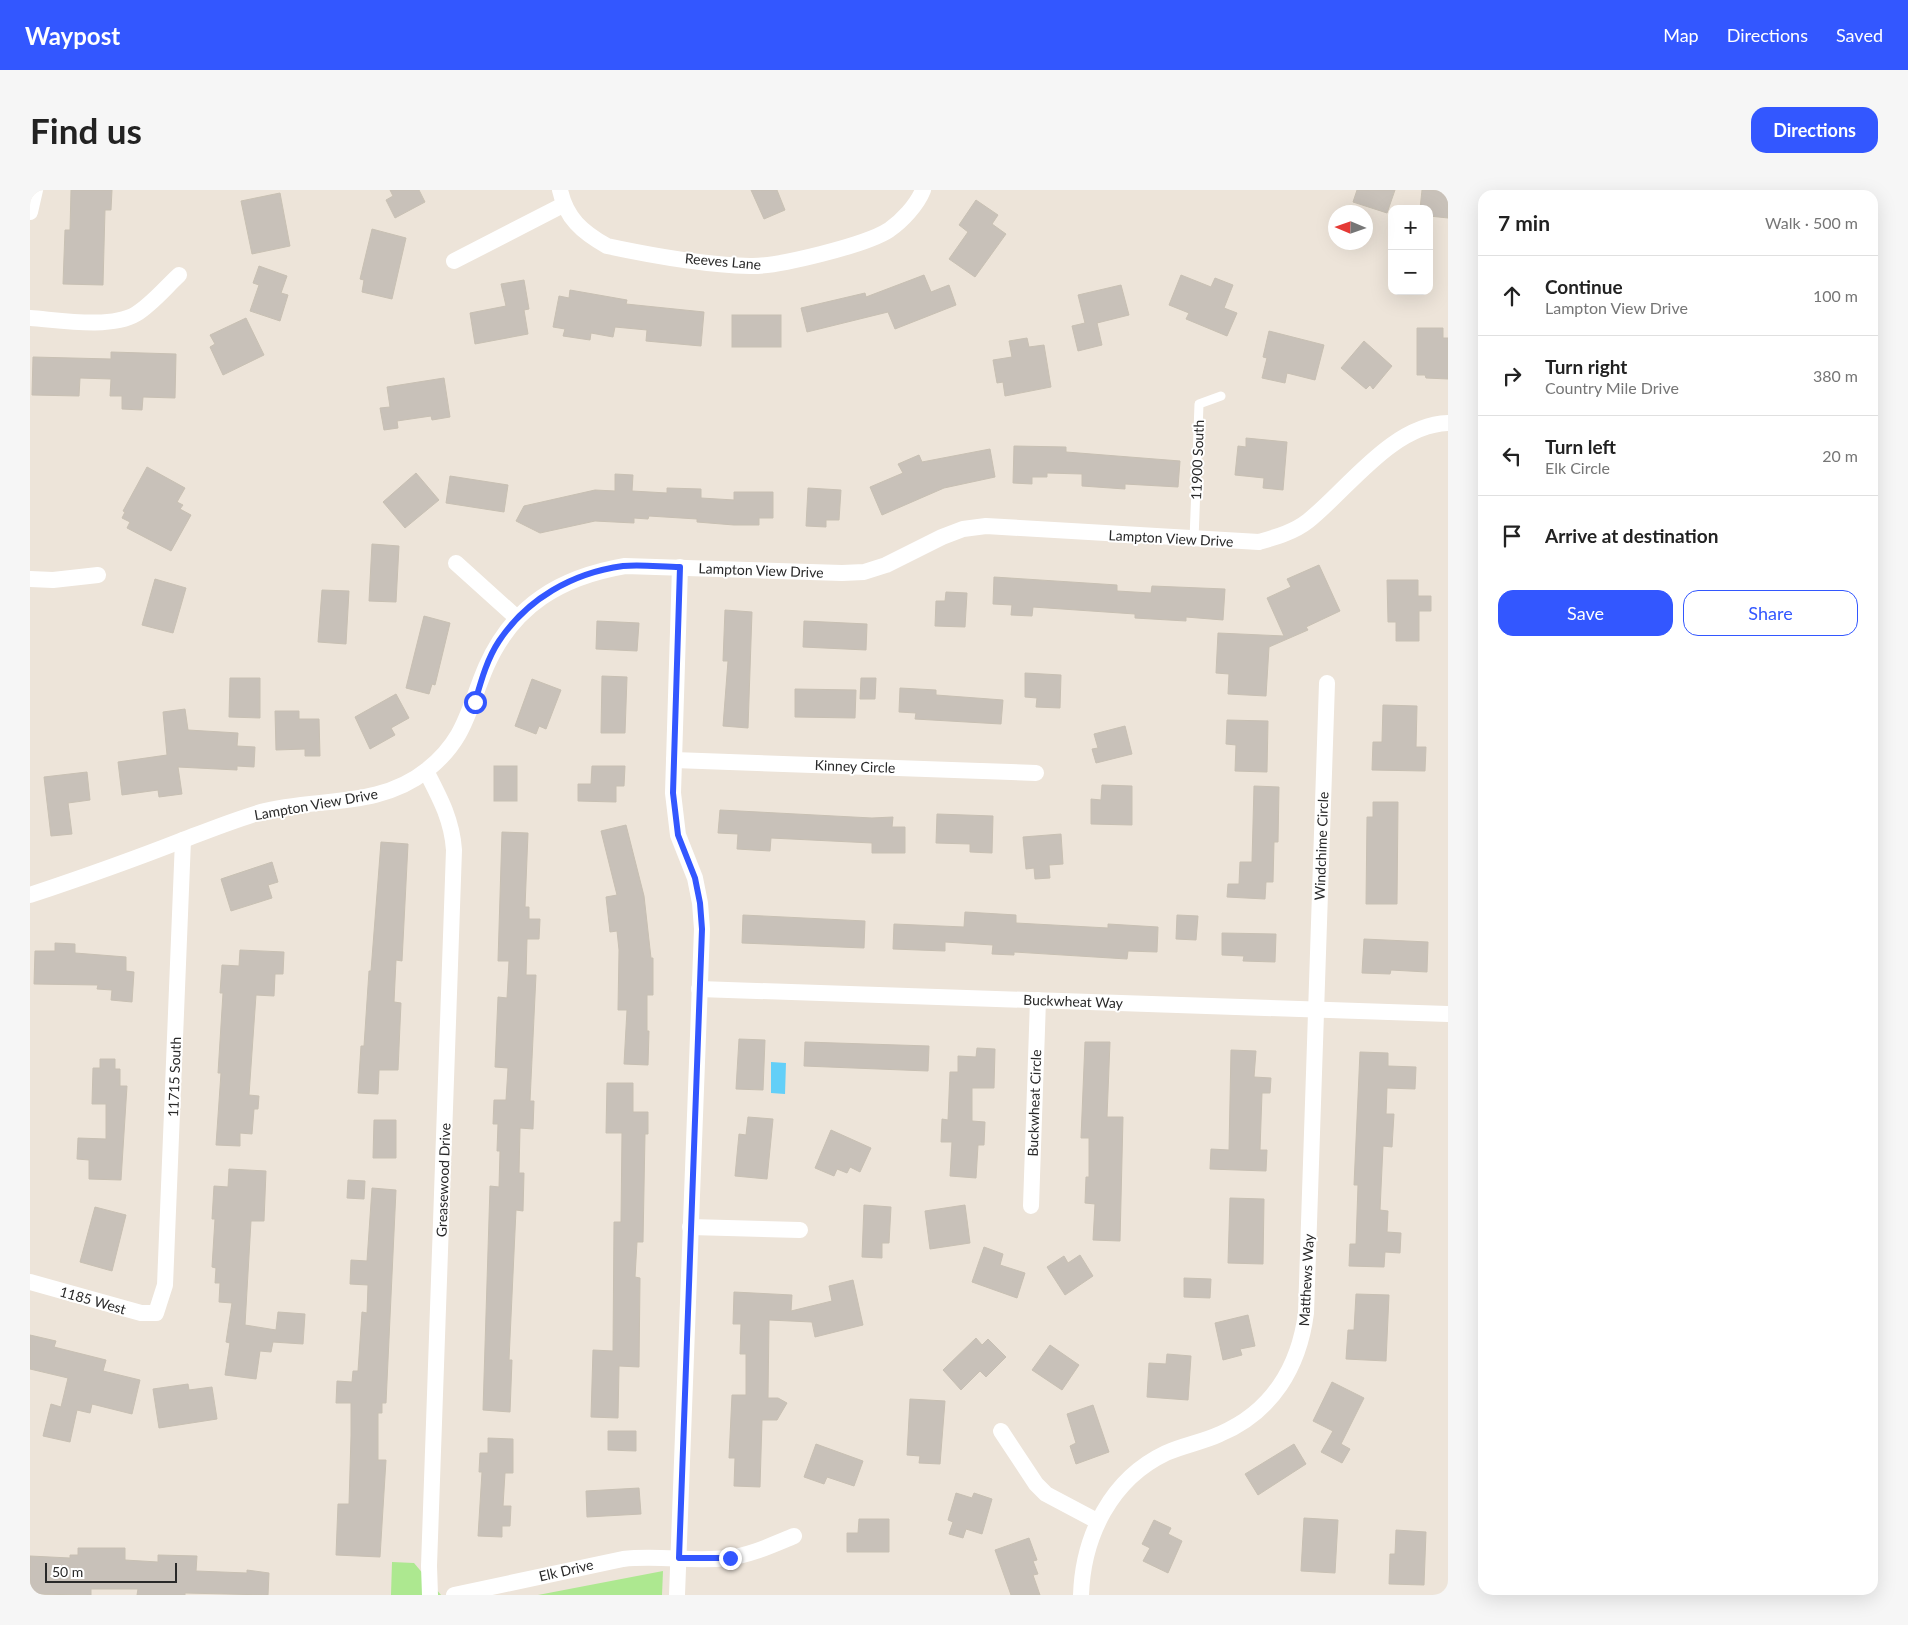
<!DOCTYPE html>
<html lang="en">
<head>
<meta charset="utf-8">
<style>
	:root { --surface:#fff; --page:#f6f6f6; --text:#222; --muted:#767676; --line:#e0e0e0; --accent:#3357ff }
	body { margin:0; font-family:Lato,sans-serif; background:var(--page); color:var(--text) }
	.controls { position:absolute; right:15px; top:15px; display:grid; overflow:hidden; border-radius:10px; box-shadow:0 5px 20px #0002 }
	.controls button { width:45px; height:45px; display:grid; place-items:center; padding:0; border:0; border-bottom:1px solid var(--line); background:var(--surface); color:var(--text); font:25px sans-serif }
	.compass { position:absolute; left:1298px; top:15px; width:45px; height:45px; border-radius:50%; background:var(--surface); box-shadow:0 5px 20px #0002; rotate:272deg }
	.scale { position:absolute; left:15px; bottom:12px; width:132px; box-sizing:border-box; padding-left:5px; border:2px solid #292929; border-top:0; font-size:14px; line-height:18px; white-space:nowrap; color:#292929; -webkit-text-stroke:4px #fff; paint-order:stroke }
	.stop { position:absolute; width:15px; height:15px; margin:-11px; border:4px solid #3357ff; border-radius:50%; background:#fff }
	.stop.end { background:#3357ff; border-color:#fff; box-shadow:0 1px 5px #0008 }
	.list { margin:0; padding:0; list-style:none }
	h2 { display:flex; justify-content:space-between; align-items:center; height:65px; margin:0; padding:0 20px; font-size:21px }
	h2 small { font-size:16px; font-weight:400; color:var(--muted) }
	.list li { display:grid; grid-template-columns:32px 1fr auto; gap:15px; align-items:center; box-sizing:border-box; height:80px; padding:0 20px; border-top:1px solid var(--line) }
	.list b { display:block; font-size:19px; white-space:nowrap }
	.list p { margin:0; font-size:16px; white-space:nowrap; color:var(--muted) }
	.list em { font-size:16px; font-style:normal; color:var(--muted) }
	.actions { display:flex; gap:10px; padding:15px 20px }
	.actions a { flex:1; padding:11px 0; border:1px solid var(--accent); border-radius:15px; text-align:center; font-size:18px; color:var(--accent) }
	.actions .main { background:var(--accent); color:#fff }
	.icon { flex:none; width:28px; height:28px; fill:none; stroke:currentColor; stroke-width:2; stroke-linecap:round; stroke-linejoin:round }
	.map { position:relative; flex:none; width:1418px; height:1405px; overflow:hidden; border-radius:15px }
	header { display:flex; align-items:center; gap:30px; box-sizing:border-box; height:70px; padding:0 25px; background:var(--accent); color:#fff }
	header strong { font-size:24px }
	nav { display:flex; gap:28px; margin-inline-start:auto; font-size:18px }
	.intro { display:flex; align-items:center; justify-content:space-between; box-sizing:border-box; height:120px; padding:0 30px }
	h1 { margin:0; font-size:35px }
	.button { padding:12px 22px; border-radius:15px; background:var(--accent); color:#fff; font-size:18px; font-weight:700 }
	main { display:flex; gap:30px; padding:0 30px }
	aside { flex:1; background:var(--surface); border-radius:15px; box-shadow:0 5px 20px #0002 }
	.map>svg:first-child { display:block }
	.green { fill:#ade890 }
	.water { fill:#63cff8 }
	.building { fill:#c8c1b9; stroke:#c8c0b3 }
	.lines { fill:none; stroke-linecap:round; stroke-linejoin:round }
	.lane { stroke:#fff; stroke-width:9 }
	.street { stroke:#fff; stroke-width:16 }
	.route { stroke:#3357ff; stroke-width:6 }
	.labels { text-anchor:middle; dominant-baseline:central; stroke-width:4; stroke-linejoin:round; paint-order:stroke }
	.street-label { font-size:14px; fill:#292929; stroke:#fff }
</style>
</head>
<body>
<header>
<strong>Waypost</strong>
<nav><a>Map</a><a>Directions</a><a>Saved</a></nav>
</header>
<div class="intro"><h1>Find us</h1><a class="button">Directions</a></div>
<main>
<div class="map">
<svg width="1418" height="1405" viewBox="0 0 1418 1405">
	<rect width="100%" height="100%" fill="#ede4d9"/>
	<g class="green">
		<polygon points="362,1372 384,1373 411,1405 361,1405"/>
		<polygon points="633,1381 632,1405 508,1405"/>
	</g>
	<polygon class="water" points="741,872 756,873 755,904 741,903"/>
	<g class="building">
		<polygon points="41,0 82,0 81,20 75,20 73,95 33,94 35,40 40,40"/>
		<polygon points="360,0 389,0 395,12 365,28 356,10 363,6"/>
		<polygon points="721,0 747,0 755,20 734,29"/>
		<polygon points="1327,0 1365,0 1357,23 1323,12"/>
		<polygon points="1392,0 1418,0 1418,28 1399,26 1399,19 1390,19"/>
		<polygon points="250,3 260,56 222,64 211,11"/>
		<polygon points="946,10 968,25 962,34 976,44 945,87 919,69 938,42 929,35"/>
		<polygon points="342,39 376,48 362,109 332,102 334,90 330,89"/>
		<polygon points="229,76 257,86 251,103 258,105 250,131 220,121 229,95 223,93"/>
		<polygon points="894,85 901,102 919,95 926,115 865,139 858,122 777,142 771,118 835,103 836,107"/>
		<polygon points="1151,85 1181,97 1185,88 1203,95 1194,118 1207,123 1197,146 1156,129 1159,123 1139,115"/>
		<polygon points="494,90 499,119 494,120 498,144 445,154 440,123 476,116 471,94"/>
		<polygon points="1091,95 1099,125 1067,133 1072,155 1048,161 1042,136 1055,133 1048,105"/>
		<polygon points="540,100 597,110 596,114 674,122 671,156 616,151 617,140 585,137 583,147 561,143 560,150 533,146 535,139 523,137 529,106 539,108"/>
		<rect x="702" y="125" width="49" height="32"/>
		<polygon points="216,128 234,165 193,185 180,157 185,154 180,145"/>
		<polygon points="1387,138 1413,138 1413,148 1418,148 1418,189 1396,188 1395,185 1387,185"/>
		<polygon points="1239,141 1294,155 1285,190 1257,183 1255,193 1232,188 1237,168 1233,167"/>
		<polygon points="997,148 999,157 1014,155 1021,197 975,206 973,192 967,193 963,170 982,167 979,151"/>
		<polygon points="1334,151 1362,176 1343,199 1340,195 1336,199 1311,178"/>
		<polygon points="81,162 146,164 145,208 113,207 112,220 92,219 92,206 80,206 81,189 50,188 49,206 2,205 3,167 81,169"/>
		<polygon points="414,188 420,227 402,230 401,226 367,231 368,238 354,240 350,218 360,217 357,197"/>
		<polygon points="1216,248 1257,252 1253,300 1233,298 1234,288 1205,285 1208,256 1216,257"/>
		<polygon points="984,256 1036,257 1036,262 1150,271 1148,297 1095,294 1095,299 1052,296 1052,284 1017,283 1017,287 1002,287 1002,294 983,293"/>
		<polygon points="960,259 965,287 914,298 852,325 840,297 873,283 868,274 889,265 892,272"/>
		<polygon points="117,277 155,298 147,312 153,315 150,319 161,325 141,361 97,338 100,332 92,328 95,322 93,321"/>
		<polygon points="386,283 409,310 375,338 353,312"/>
		<polygon points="585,284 603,285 602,301 637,303 637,298 671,299 671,308 704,310 704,302 743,302 743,328 729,328 729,335 704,335 667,332 667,329 619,326 618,329 604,328 604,333 565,331 510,343 486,331 494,316 565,300 585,301"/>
		<polygon points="420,286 478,295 474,322 416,313"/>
		<polygon points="778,298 811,300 809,330 796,330 796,337 776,336"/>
		<polygon points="342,354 369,356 366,412 339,411"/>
		<polygon points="1289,375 1310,421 1276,437 1278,440 1239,457 1236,506 1198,504 1199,484 1186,483 1188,443 1254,446 1237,408 1261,397 1257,389"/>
		<polygon points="964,387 1087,395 1087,401 1121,403 1122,396 1195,399 1193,430 1156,427 1156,431 1105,428 1105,424 1003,417 1002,426 981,425 982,415 963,414"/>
		<polygon points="125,389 156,398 143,443 112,435"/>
		<polygon points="1357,390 1388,390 1388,406 1401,406 1401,421 1389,421 1389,451 1366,451 1366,432 1358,432"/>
		<polygon points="292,400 319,401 316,454 288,452"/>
		<polygon points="916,402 937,403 935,437 905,436 906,411 915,411"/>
		<polygon points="695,420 722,422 718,538 693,536 698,471 693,471"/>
		<polygon points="394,426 420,433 405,495 402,494 399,504 376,498"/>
		<polygon points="567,431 609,433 607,461 566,459"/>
		<polygon points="774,431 837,434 836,460 773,457"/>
		<polygon points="995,483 1031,485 1030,518 1006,517 1007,508 995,507"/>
		<polygon points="572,486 597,487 595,543 571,543"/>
		<polygon points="200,488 230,488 230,528 199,527"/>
		<polygon points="831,488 846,488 845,509 830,509"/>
		<polygon points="502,489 531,500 516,539 509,536 506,544 485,536"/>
		<polygon points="870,498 906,500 906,505 973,510 971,534 885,529 886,523 869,522"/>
		<polygon points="765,499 826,500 825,528 765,527"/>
		<polygon points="366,504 379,528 361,538 365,545 340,559 325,527"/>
		<polygon points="1353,515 1387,516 1386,557 1396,557 1395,581 1342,580 1343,552 1352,552"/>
		<polygon points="155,519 158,540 208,543 207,556 225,557 224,577 207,576 207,580 148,577 152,604 129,607 128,600 92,605 88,572 137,565 133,522"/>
		<polygon points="245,521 269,521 269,529 289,529 290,566 275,566 275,559 246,560"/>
		<polygon points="1197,530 1238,531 1237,582 1205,581 1206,555 1196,554"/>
		<polygon points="1095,536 1102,564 1066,573 1062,559 1068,558 1064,544"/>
		<rect x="464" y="576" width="23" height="35"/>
		<polygon points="562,576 595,576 594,596 586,596 586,612 548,611 548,594 561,594"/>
		<polygon points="57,582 60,610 38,613 42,644 21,646 14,587"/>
		<polygon points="1072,595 1102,596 1102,635 1061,634 1061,609 1071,610"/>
		<polygon points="1224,596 1249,597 1248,652 1244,652 1243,692 1236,692 1235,709 1197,707 1198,694 1209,694 1210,672 1222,672"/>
		<polygon points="1343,612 1368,612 1367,714 1336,714 1337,627 1343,627"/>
		<polygon points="690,620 842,628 863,627 862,637 875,637 875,663 842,663 842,653 741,648 740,661 707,659 708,644 688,643"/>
		<polygon points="907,624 963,626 962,663 940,662 940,654 906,653"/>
		<polygon points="596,635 614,706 621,768 623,768 623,805 617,805 617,841 619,841 618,875 594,874 597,820 588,820 589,760 587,741 580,742 576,707 587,705 571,641"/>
		<polygon points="472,642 498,643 495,717 499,717 499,729 510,729 509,749 497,749 496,785 506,785 500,911 504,911 503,939 490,938 489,983 494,983 493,1021 486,1020 479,1170 482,1170 480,1222 453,1220 460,996 469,997 470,961 467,961 468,934 463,934 464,910 476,910 478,878 465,877 468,807 477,808 479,771 468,771"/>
		<polygon points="1031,644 1033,674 1019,675 1020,688 1005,689 1004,678 996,679 993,647"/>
		<polygon points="351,652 378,654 372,771 366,770 364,812 371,813 368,880 349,880 348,904 328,903 331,856 334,856 339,781 341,781"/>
		<polygon points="242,672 248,692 238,695 242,708 201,721 191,689"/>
		<polygon points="935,722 986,725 986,733 1078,738 1078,734 1128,737 1127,762 1098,761 1097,769 984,762 984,765 962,764 963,755 915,752 915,761 863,759 864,734 934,737"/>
		<polygon points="713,725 835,731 834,758 712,753"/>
		<polygon points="1147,725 1168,726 1166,750 1146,749"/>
		<polygon points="1192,743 1246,744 1245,772 1213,771 1214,766 1192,765"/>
		<polygon points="1334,749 1398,752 1397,782 1361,780 1360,784 1332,783"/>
		<polygon points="25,753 45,754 45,763 96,767 96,781 104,782 102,812 81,810 82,800 67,799 68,795 4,794 5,761 25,761"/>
		<polygon points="210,760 254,762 253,784 245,784 244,806 226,805 219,905 229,906 228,919 224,919 222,944 210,943 210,956 186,955 191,883 188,883 193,803 190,803 192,775 209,776"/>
		<polygon points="709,849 735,850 733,900 706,899"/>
		<polygon points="775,852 899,856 898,881 774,876"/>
		<polygon points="1055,852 1080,852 1077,927 1093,927 1090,1051 1063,1050 1065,1014 1055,1013 1056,987 1059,987 1059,948 1051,948"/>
		<polygon points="947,858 965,859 964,898 942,898 942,931 955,932 954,955 948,955 946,988 920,986 922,952 911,952 912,929 918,930 920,882 928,882 928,866 946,867"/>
		<polygon points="1201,860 1226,861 1224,887 1241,888 1240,903 1232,903 1230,960 1237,960 1236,981 1180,979 1181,959 1199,960"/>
		<polygon points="1330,862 1358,863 1358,876 1386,877 1385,899 1357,898 1356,924 1364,924 1362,957 1353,956 1350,1020 1358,1021 1357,1042 1371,1043 1370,1063 1355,1062 1354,1077 1319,1076 1320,1054 1326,1054 1328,995 1324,995"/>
		<polygon points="70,869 85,869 85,879 90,879 90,896 97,896 91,990 59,989 59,970 47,969 48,948 76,949 76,914 62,914 63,878 70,878"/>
		<polygon points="577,893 603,893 603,922 618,922 618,944 615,944 613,1052 607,1052 605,1087 610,1088 609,1177 589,1176 588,1228 561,1227 563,1160 583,1161 584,1032 591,1032 592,943 576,943"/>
		<polygon points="718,927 743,929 737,989 705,986 709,944 716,945"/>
		<polygon points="344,930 366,930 366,968 343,968"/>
		<polygon points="801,940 841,958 830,982 820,977 817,983 807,979 804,986 785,978"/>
		<polygon points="199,979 236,981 234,1031 221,1031 215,1135 246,1140 248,1122 275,1124 273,1154 243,1152 241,1162 230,1161 226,1189 195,1185 200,1153 196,1152 202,1113 189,1112 190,1093 185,1093 186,1078 182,1077 185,1029 182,1029 184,996 198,997"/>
		<polygon points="318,990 335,991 334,1009 317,1008"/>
		<polygon points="342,998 366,1000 356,1213 352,1213 352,1223 348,1223 348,1270 356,1270 350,1367 306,1365 308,1314 319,1314 321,1246 321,1213 306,1213 307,1191 322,1192 323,1181 328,1181 332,1122 337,1123 338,1095 320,1094 321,1070 337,1071"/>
		<polygon points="1200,1008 1234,1009 1233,1074 1198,1073"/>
		<polygon points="834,1015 861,1017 859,1053 852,1053 852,1068 832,1067"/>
		<polygon points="935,1015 940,1053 900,1059 895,1021"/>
		<polygon points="65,1017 96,1025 82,1081 50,1072"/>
		<polygon points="954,1057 973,1064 970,1075 995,1083 987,1108 942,1092"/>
		<polygon points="1050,1065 1063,1086 1035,1105 1017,1077 1034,1066 1038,1073"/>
		<polygon points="1154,1088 1181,1089 1180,1108 1154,1107"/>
		<polygon points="823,1090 833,1135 785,1147 782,1132 739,1130 738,1208 748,1208 757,1213 747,1230 732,1230 730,1297 704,1296 705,1268 699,1268 702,1205 716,1205 716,1164 710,1164 711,1134 703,1134 704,1102 762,1105 761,1121 802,1111 799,1096"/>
		<polygon points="1326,1104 1359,1105 1356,1171 1316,1169 1318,1140 1324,1140"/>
		<polygon points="1218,1125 1225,1156 1210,1159 1212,1165 1193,1170 1185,1133"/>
		<polygon points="0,1145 26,1151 24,1157 76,1170 73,1181 110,1190 102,1224 62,1214 60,1223 47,1220 40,1252 13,1246 21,1214 31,1217 38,1188 0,1179"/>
		<polygon points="946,1148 952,1155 958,1149 976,1167 956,1187 950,1181 931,1200 913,1180"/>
		<polygon points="1020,1155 1049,1175 1032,1200 1002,1180"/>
		<polygon points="1137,1164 1161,1166 1158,1210 1117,1207 1119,1173 1136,1174"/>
		<polygon points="1302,1192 1334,1208 1311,1254 1320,1259 1312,1273 1291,1262 1303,1241 1283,1231"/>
		<polygon points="158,1194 159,1200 182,1197 187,1229 129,1238 123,1199"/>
		<polygon points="880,1209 915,1211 910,1274 889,1273 890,1266 877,1265"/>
		<polygon points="1063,1215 1079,1262 1046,1274 1040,1256 1046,1253 1037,1224"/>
		<polygon points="578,1241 606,1241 606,1261 578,1260"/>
		<polygon points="458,1248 483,1249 483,1283 475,1283 473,1316 481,1316 480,1336 472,1336 472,1347 448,1346 452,1282 449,1282 450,1263 458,1263"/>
		<polygon points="786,1254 833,1271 824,1296 797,1287 794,1294 774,1287"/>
		<polygon points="1264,1254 1276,1274 1228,1305 1215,1284"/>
		<polygon points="609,1298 611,1324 557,1327 556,1301"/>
		<polygon points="926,1303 942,1308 944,1303 962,1309 952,1344 936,1339 933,1348 919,1344 923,1332 918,1330"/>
		<polygon points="1274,1328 1308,1330 1305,1383 1271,1381"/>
		<polygon points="829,1329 859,1329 859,1362 817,1362 817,1343 828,1343"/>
		<polygon points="1124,1330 1141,1338 1138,1344 1152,1351 1138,1383 1113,1371 1120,1358 1112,1354"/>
		<polygon points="1366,1340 1396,1342 1394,1395 1359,1394 1360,1364 1365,1364"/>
		<polygon points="999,1348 1007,1370 1003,1371 1008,1384 1003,1385 1010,1405 981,1405 965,1360"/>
		<polygon points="48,1358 95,1358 95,1370 128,1372 128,1365 167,1366 166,1381 217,1383 217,1380 239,1383 238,1405 155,1403 155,1405 107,1405 108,1399 61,1399 61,1405 0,1404 0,1366 40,1368 40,1365 48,1365"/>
	</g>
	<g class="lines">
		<polyline class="lane" points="1164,350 1169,214 1191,206"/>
		<g class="street">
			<path d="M530,0C536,28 552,42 577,56C619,65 677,75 720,76C747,77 836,55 859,40C872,31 887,15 893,0"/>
			<polyline points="0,22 5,0"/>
			<polyline points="424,71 533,15"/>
			<path d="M0,128C29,130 81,139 106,124C122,114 135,98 149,85"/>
			<polyline points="426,373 487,428"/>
			<polyline points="0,389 23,390 68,385"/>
			<polyline points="644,570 1006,583"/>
			<path d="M396,581C410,608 422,630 424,660L399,1376L400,1405"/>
			<path d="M0,705C51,688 102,670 153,650C179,640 204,630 231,622C286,607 349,619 397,580C436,549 438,519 456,477C483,415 531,387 595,376L812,383L834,382L856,375L912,347L933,339L956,336L1229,352C1246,347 1264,342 1278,331C1319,298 1362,235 1418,233"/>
			<polyline points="669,799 1418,824"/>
			<polyline points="1001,1016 1008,810"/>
			<polyline points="660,1037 770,1040"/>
			<polyline points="0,1092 111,1123 126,1123 135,1095 153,650"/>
			<polyline points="971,1241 1006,1294 1016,1304 1067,1331"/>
			<path d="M424,1405L593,1369C628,1365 663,1372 697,1368C721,1365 742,1355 764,1346"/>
			<polyline points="647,1405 672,739 670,713 665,688 648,645 643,603 650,377"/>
			<path d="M1051,1405C1053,1346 1081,1289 1136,1263C1154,1255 1173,1252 1190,1244C1242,1222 1269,1177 1276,1123L1297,493"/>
		</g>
	</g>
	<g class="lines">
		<path class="route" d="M445,512C451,491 457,469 469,451C497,409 542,383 593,376C611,374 632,377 650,377L643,603L648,645L665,688L670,713L672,739L649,1368H700"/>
	</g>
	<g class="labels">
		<g class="street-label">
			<text transform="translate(693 71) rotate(5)">Reeves Lane</text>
			<text transform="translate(1167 270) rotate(-88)">11900 South</text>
			<text transform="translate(1141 348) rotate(3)">Lampton View Drive</text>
			<text transform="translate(731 380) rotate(2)">Lampton View Drive</text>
			<text transform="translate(825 576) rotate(2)">Kinney Circle</text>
			<text transform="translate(286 614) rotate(-10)">Lampton View Drive</text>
			<text transform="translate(1291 656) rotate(-88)">Windchime Circle</text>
			<text transform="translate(1043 811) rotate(2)">Buckwheat Way</text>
			<text transform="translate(144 887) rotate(-88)">11715 South</text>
			<text transform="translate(1004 913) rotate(-88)">Buckwheat Circle</text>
			<text transform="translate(413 990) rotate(-88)">Greasewood Drive</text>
			<text transform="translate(1276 1090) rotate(-87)">Matthews Way</text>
			<text transform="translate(63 1110) rotate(16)">1185 West</text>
			<text transform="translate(536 1380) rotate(-13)">Elk Drive</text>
		</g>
	</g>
</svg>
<div class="controls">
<button>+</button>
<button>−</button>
</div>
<svg class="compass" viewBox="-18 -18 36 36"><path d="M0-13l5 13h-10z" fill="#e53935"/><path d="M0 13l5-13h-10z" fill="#767676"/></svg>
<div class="scale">50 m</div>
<div class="stop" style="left:445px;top:512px"></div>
<div class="stop end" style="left:700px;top:1368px"></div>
</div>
<aside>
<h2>7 min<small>Walk · 500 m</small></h2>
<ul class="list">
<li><svg class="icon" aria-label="ahead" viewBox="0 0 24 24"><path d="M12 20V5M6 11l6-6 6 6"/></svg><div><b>Continue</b><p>Lampton View Drive</p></div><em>100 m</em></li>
<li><svg class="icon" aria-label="right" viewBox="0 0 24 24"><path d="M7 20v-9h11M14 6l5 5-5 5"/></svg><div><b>Turn right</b><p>Country Mile Drive</p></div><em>380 m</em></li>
<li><svg class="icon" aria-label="left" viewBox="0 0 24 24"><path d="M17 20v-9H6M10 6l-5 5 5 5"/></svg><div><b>Turn left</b><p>Elk Circle</p></div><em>20 m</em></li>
<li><svg class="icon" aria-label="arrive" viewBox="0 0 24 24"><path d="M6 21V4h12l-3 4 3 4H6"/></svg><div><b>Arrive at destination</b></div></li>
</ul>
<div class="actions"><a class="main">Save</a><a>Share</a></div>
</aside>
</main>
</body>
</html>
